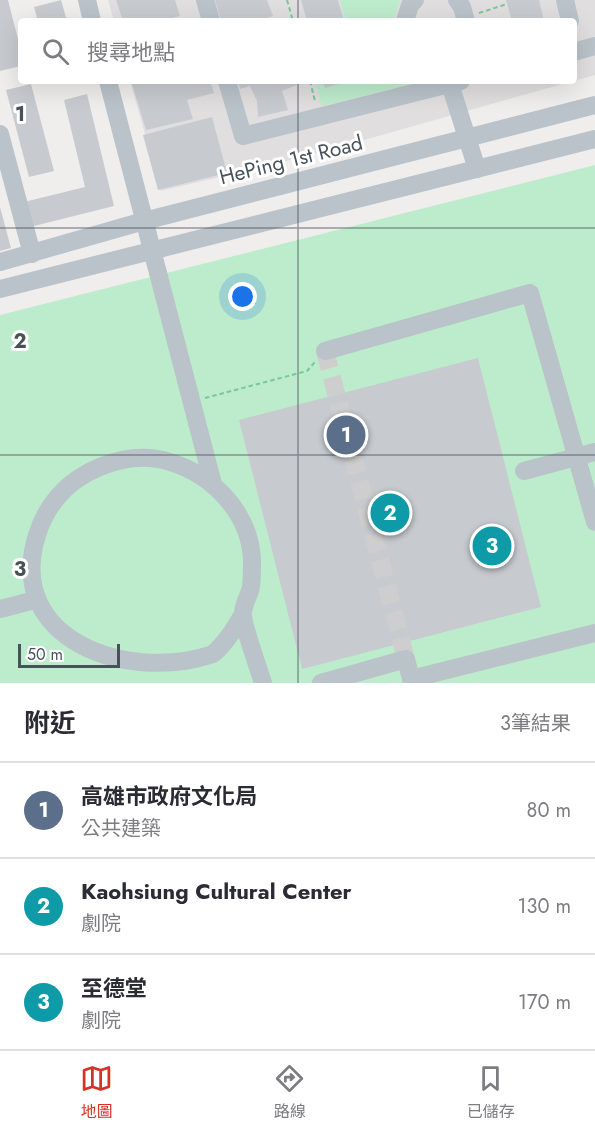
<!DOCTYPE html>
<html lang="zh-TW">
<head>
<meta charset="utf-8">
<style>
	:root { --surface:#fff; --page:#f7f7f7; --text:#2b2b33; --muted:#7c7c81; --line:#e1e1e2; --accent:#d93025 }
	body { margin:0; font-family:Jost,"Noto Sans TC",sans-serif; background:var(--page); color:var(--text) }
	.scale { position:absolute; left:18px; bottom:15px; width:102px; box-sizing:border-box; padding-left:6px; border:3px solid #475259; border-top:0; font-size:16px; line-height:21px; white-space:nowrap; color:#475259; -webkit-text-stroke:4px #fff; paint-order:stroke }
	.you { position:absolute; left:243px; top:297px; width:21px; height:21px; margin:-15px; border:4px solid #fff; border-radius:50%; background:#1a73e8; box-shadow:0 0 0 9px #1a73e833 }
	.badge { display:grid; place-items:center; width:39px; height:39px; border-radius:50%; background:var(--accent); color:#fff; font-size:20px; font-weight:700 }
	.pin { position:absolute; translate:-50% -50%; border:3px solid #fff; box-shadow:0 2px 6px #0006 }
	.list { margin:0; padding:0; list-style:none }
	h2 { display:flex; justify-content:space-between; align-items:center; height:78px; margin:0; padding:0 24px; font-size:26px }
	h2 small { font-size:20px; font-weight:400; color:var(--muted) }
	.list li { display:grid; grid-template-columns:39px 1fr auto; gap:18px; align-items:center; box-sizing:border-box; height:96px; padding:0 24px; border-top:2px solid var(--line) }
	.list b { display:block; font-size:22px; white-space:nowrap }
	.list p { margin:0; font-size:20px; white-space:nowrap; color:var(--muted) }
	.list em { font-size:20px; font-style:normal; color:var(--muted) }
	.icon { flex:none; width:33px; height:33px; fill:none; stroke:currentColor; stroke-width:2; stroke-linecap:round; stroke-linejoin:round }
	.map { position:relative; flex:none; width:595px; height:683px; overflow:hidden }
	.search { position:absolute; background:var(--surface); box-shadow:0 6px 24px #0002; left:18px; right:18px; top:18px; height:66px; display:flex; align-items:center; gap:15px; box-sizing:border-box; padding:0 21px; border-radius:6px; color:var(--muted); font-size:22px }
	.sheet { height:366px; background:var(--surface) }
	nav { display:flex; justify-content:space-around; align-items:center; box-sizing:border-box; height:84px; border-top:2px solid var(--line); background:var(--surface); font-size:16px; color:var(--muted) }
	nav a { display:grid; justify-items:center; gap:3px }
	nav .on { color:var(--accent) }
	.map>svg:first-child { display:block }
	.education { fill:#e1dedf }
	.green { fill:#bdeccc }
	.building { fill:#c7cbd0 }
	.lines { fill:none; stroke-linecap:round; stroke-linejoin:round }
	.minor-tunnel { stroke:#cececf; stroke-width:18; stroke-dasharray:18 9; stroke-linecap:butt }
	.path { stroke:#78c89a; stroke-width:2; stroke-dasharray:4.5 3; stroke-linecap:butt }
	.minor { stroke:#b9c3c9; stroke-width:18 }
	.grid { fill:none; stroke:#475259; stroke-width:1.5; stroke-opacity:0.55 }
	.labels { text-anchor:middle; dominant-baseline:central; stroke-width:6; stroke-linejoin:round; paint-order:stroke }
	.street-label { font-size:21px; fill:#475259; stroke:#fff }
	.grid-label { font-size:20px; text-anchor:middle; font-weight:bold; fill:#475259; stroke:#fff; stroke-width:6; stroke-linejoin:round; paint-order:stroke }
</style>
</head>
<body>
<div class="map">
<svg width="595" height="683" viewBox="0 0 595 683">
	<rect width="100%" height="100%" fill="#f0eded"/>
	<g class="education">
		<polygon points="108,0 595,0 595,75 574,81 574,21 114,21"/>
		<polygon points="130,81 573,81 311,155 161,191"/>
	</g>
	<g class="green">
		<polygon points="340,0 400,0 393,21 346,21"/>
		<polygon points="315,81 323,81 325,87 347,81 424,81 322,106"/>
		<polygon points="595,165 595,683 0,683 0,315"/>
	</g>
	<g class="building">
		<polygon points="0,0 8,0 21,51 21,66 0,71"/>
		<polygon points="61,0 67,21 38,21 34,7"/>
		<polygon points="116,0 175,0 180,16 161,21 123,21"/>
		<polygon points="215,0 267,0 273,16 257,21 221,21"/>
		<polygon points="301,0 338,0 344,21 307,21"/>
		<polygon points="506,0 539,0 544,21 512,21"/>
		<polygon points="131,81 210,81 214,93 187,100 193,119 146,130"/>
		<polygon points="238,81 296,81 297,85 282,91 288,110 258,117 257,101 250,86 240,89"/>
		<polygon points="323,81 345,81 345,82 325,88"/>
		<polygon points="31,84 54,171 29,177 6,90"/>
		<polygon points="87,94 114,206 30,227 24,202 85,187 64,100"/>
		<polygon points="212,117 227,173 158,190 143,135"/>
		<polygon points="0,207 11,248 0,251"/>
		<polygon points="478,358 541,607 302,669 239,420"/>
	</g>
	<g class="lines">
		<polyline class="minor-tunnel" points="325,351 406,659"/>
		<g class="path">
			<polyline points="287,0 293,21"/>
			<polyline points="479,13 507,4"/>
			<polyline points="310,81 315,101"/>
			<polyline points="205,398 307,371 315,362"/>
		</g>
		<g class="minor">
			<polyline points="87,0 92,21"/>
			<polyline points="205,0 211,21"/>
			<polyline points="457,0 462,7 466,21"/>
			<polyline points="565,0 570,21"/>
			<polyline points="405,21 410,5 415,0"/>
			<polyline points="574,52 595,46"/>
			<polyline points="108,81 213,484"/>
			<polyline points="227,81 243,136 461,81"/>
			<polyline points="449,81 477,169"/>
			<polyline points="0,134 32,254"/>
			<polyline points="0,262 144,221 595,105"/>
			<polyline points="0,289 595,139"/>
			<polyline points="325,351 530,293 595,522"/>
			<polyline points="524,471 595,452"/>
			<polyline points="0,609 35,600"/>
			<path d="M243,614C234,629 226,643 213,654C128,683 4,640 37,535C44,512 59,491 79,478C105,461 139,452 170,462C213,475 250,513 252,560C252,568 252,579 251,587C249,596 243,605 243,613C242,624 259,669 263,683"/>
			<polyline points="321,683 406,659 411,679 595,633"/>
		</g>
	</g>
	<path class="grid" d="M298,0V21M298,81V683M0,228H595M0,455H595"/>
	<g class="labels">
		<g class="street-label">
			<text transform="translate(291 160) rotate(-14)">HePing 1st Road</text>
		</g>
	</g>
	<g class="grid-label">
		<text x="20" y="121">1</text>
		<text x="20" y="348">2</text>
		<text x="20" y="576">3</text>
	</g>
</svg>
<div class="scale">50 m</div>
<div class="you"></div>
<div class="pin badge" style="left:346px;top:435px;background:#5c6f8a">1</div>
<div class="pin badge" style="left:390px;top:513px;background:#0f9aa8">2</div>
<div class="pin badge" style="left:492px;top:546px;background:#0f9aa8">3</div>
<div class="search"><svg class="icon" aria-label="search" viewBox="0 0 24 24"><circle cx="10" cy="10" r="6"/><path d="M15 15l6 6"/></svg>搜尋地點</div>
</div>
<section class="sheet">
<h2>附近<small>3筆結果</small></h2>
<ul class="list">
<li><span class="badge" style="background:#5c6f8a">1</span><div><b>高雄市政府文化局</b><p>公共建築</p></div><em>80 m</em></li>
<li><span class="badge" style="background:#0f9aa8">2</span><div><b>Kaohsiung Cultural Center</b><p>劇院</p></div><em>130 m</em></li>
<li><span class="badge" style="background:#0f9aa8">3</span><div><b>至德堂</b><p>劇院</p></div><em>170 m</em></li>
</ul>
</section>
<nav>
<a class="on"><svg class="icon" aria-label="map" viewBox="0 0 24 24"><path d="M3 6l6-2 6 2 6-2v14l-6 2-6-2-6 2zM9 4v14M15 6v14"/></svg>地圖</a>
<a><svg class="icon" aria-label="directions" viewBox="0 0 24 24"><path d="M12 3l9 9-9 9-9-9zM9 14v-3h6M13 9l2 2-2 2"/></svg>路線</a>
<a><svg class="icon" aria-label="saved" viewBox="0 0 24 24"><path d="M7 4h10v16l-5-4-5 4z"/></svg>已儲存</a>
</nav>
</body>
</html>
